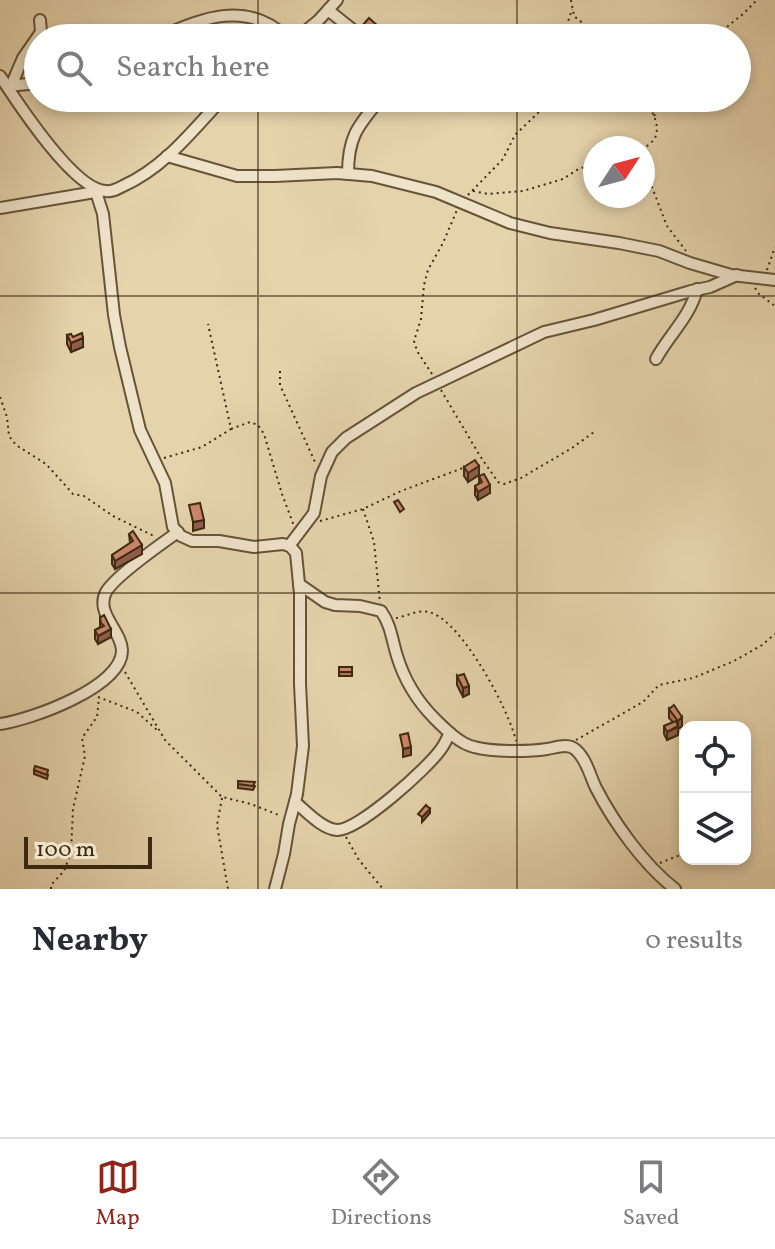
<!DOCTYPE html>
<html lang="en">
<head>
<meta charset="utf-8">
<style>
	:root { --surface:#fff; --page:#f7f7f7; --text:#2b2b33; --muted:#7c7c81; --line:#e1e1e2; --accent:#8f2418 }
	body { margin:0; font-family:Vollkorn,serif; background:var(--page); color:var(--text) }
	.controls { position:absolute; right:24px; bottom:24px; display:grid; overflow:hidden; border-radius:16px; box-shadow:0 4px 12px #0003 }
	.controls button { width:72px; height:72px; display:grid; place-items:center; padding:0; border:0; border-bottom:2px solid var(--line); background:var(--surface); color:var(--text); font:40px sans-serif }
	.compass { position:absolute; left:583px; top:136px; width:72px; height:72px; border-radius:50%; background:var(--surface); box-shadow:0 4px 12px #0003; rotate:54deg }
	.scale { position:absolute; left:24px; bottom:20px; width:128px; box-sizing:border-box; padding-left:8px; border:4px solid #3c2a10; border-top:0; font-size:22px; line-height:28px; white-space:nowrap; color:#3c2a10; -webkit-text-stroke:6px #eee2c9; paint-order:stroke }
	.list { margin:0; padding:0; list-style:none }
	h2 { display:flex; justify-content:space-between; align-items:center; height:104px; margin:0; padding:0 32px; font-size:34px }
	h2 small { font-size:26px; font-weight:400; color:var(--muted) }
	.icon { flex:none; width:44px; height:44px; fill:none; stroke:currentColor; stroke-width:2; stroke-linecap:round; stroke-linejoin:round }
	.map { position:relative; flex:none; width:775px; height:889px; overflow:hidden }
	.search { position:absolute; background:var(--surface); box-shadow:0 4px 12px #0003; left:24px; right:24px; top:24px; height:88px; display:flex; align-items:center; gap:20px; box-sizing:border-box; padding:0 28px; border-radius:44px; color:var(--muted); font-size:30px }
	.sheet { height:248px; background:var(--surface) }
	nav { display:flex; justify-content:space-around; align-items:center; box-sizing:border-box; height:112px; border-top:2px solid var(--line); background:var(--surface); font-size:22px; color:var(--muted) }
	nav a { display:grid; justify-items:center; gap:4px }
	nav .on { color:var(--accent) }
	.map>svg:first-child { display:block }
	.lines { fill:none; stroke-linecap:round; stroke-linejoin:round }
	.minor-casing { stroke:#665437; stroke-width:14 }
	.path { stroke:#3c2a10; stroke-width:2; stroke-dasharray:2 4; stroke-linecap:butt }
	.minor { stroke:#eee2c9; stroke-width:10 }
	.wall { fill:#b1735d; stroke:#3c2a10; stroke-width:2 }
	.shaded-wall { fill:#905e4c; stroke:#3c2a10; stroke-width:2 }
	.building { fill:#ce866c; stroke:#3c2a10; stroke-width:2 }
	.grid { fill:none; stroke:#3c2a10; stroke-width:2; stroke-opacity:0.55 }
</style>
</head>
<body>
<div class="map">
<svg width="775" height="889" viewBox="0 0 775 889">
	<rect width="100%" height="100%" fill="#e5d3ac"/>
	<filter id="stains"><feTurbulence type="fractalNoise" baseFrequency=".0025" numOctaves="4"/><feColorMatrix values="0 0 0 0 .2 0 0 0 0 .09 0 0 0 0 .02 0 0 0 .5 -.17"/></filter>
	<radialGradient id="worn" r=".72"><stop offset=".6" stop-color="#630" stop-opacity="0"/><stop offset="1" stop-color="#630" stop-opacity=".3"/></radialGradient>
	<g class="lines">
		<defs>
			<g id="minor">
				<polyline points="328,10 363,38"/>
				<path d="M158,38C202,17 248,0 287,38"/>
				<polyline points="297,38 318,21 337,0"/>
				<path d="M0,76C17,102 74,190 106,191C112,192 117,189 123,186C165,167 192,131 223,98"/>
				<polyline points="8,86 38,83"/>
				<polyline points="11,86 23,58 41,32 40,20"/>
				<polyline points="167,156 237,176 275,176 337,173 372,176 436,192 510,223 550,233 619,243 659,251 690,263 731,275 775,280"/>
				<path d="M348,174C348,136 358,126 381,98"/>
				<polyline points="96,192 103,214 114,315 120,347 140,430 165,483 173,527 181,536 192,541 219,541 254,547 283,544 290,546 296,553 300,594 300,684 303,746 297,794 289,824 284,854 275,889"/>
				<polyline points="0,208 101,191"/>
				<path d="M656,359C669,335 690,317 697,289"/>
				<polyline points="289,546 314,513 321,476 332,452 346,438 416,393 544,332 594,320 691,291 710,287 737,275"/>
				<path d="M299,584L325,602L335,605L360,606L381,611C391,625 392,640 397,656C404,679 418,702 435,719C445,729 460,744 474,747C493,752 527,752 547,749C553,748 559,746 565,746C570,746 573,747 576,750C587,760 590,776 596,788C614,823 644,865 675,889"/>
				<path d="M0,724C30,720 123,687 122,650C121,630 95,613 106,592C115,576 161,544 178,532"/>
				<path d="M295,802C306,811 322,829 337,830C358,831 428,768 441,749C445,744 447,738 450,733"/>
			</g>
		</defs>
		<use href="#minor" class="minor-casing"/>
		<g class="path">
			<polyline points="571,0 574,16 585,25 589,38"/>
			<polyline points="563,38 572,9"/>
			<polyline points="713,38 743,14 757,0"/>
			<path d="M642,98C650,106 660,123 656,135C655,141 647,145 643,150"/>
			<polyline points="654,116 665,98"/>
			<polyline points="643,164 667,226 686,251"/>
			<polyline points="473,191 488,194 523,191 563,179 580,168 595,166"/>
			<polyline points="468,195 503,159 515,135 541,110 550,98"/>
			<polyline points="767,270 775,247"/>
			<polyline points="755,288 759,294 775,306"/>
			<polyline points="280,371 280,385 315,462"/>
			<polyline points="432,374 417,351 414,341 421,319 424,285 428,270 443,243 457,210"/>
			<polyline points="441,390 480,456 498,482 504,484 521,478 572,448 594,432"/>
			<polyline points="0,397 7,417 9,436 16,445 46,464 73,494 84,496 113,516 156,537"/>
			<polyline points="231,429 250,422 258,425 264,434 282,494 294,526"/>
			<polyline points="164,458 202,447 231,429 208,324"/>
			<polyline points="363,509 374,542 380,603"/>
			<polyline points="320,521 363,509 401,491 463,468"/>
			<path d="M396,618C408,616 420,608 432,613C463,624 509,710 516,741"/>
			<polyline points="125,672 165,740 222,797 251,804 281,816"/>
			<polyline points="98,697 137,712 158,731"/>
			<polyline points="576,740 643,702 659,685 693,678 734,661 762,645 775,634"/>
			<polyline points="222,798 217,825 228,889"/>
			<polyline points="346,837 359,860 383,889"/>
			<polyline points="660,863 685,853"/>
			<polyline points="51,889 51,885 64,871 71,852 73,809 85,756 82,738 97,717 99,697"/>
		</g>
		<use href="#minor" class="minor"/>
	</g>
	<g class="wall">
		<polygon points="362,26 380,37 378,38 366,38 362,34"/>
		<polygon points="67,335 73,337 83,347 71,352 67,344"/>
		<polygon points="464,467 479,475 468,482 464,476"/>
		<polygon points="479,476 490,493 478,500 475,495 475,486 479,484"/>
		<polygon points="129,534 142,554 115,569 112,564 112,555 130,543"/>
		<polygon points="100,618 111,637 98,644 95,639 95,630 100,627"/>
		<rect x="339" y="667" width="13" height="9"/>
		<polygon points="457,676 469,694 463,697 457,685"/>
		<polygon points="669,709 682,726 678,729 678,735 667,740 664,734 664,726 673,722 669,718"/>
		<polygon points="34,770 48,775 47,779 34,774"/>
		<polygon points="238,781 255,786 253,790 238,788"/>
	</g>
	<g class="shaded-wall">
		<polygon points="380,28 380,37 371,38 371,34"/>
		<polygon points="83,338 83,347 71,352 71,343"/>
		<polygon points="479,466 479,475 468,482 468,473"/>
		<polygon points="490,485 490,493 478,500 478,492"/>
		<polygon points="204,520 204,528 193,531 193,522"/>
		<polygon points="142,545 142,554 115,569 115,561"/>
		<polygon points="111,629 111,637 98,644 98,636"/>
		<polygon points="469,686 469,694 463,697 463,688"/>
		<polygon points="682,717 682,726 678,729 678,735 667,740 667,732 678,727 678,721"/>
		<polygon points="411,747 411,755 403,757 403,749"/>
		<polygon points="430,809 430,813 422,822 422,817"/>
	</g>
	<g class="building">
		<polygon points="369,18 380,28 371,34 362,26"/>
		<polygon points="82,333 83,338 71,343 67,335 71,334 73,337"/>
		<polygon points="475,460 479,466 468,473 464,467"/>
		<polygon points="484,474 490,485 478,492 475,486 482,482 479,476"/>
		<polygon points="398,500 404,509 400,512 394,502"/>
		<polygon points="200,503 204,520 193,522 189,505"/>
		<polygon points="133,531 142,545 115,561 112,555 133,541 129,534"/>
		<polygon points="104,615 111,629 98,636 95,630 104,626 101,623 100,618"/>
		<rect x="339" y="667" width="13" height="5"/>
		<polygon points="464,674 469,686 463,688 457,676"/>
		<polygon points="674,705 682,717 678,721 669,709"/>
		<polygon points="676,721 678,726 667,732 664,726"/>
		<polygon points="408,733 411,747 403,749 400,735"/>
		<polygon points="35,766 48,770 47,775 34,770"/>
		<polygon points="238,781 255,782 253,786 238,784"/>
		<polygon points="426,805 430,809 422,817 418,814"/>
	</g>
	<path class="grid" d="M258,0V38M517,0V38M258,98V889M517,98V889M0,296H775M0,593H775"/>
	<rect width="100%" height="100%" filter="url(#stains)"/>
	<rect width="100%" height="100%" fill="url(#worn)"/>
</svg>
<div class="controls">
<button><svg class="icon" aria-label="locate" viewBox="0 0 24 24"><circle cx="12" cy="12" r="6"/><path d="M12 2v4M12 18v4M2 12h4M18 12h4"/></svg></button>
<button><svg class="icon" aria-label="layers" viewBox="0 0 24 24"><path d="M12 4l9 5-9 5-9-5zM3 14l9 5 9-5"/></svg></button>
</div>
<svg class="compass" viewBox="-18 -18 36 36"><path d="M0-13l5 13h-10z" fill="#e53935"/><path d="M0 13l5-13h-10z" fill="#7c7c81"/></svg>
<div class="scale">100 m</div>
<div class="search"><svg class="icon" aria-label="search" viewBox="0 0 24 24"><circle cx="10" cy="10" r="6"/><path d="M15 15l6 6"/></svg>Search here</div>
</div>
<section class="sheet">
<h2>Nearby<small>0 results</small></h2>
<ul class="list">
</ul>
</section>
<nav>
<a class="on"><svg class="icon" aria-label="map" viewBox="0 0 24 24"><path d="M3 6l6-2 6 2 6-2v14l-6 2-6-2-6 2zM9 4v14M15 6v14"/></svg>Map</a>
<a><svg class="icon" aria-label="directions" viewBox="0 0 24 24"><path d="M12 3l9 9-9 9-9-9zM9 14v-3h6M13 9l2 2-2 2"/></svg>Directions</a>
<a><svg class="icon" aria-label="saved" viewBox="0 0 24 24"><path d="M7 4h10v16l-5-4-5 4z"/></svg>Saved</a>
</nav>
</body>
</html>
